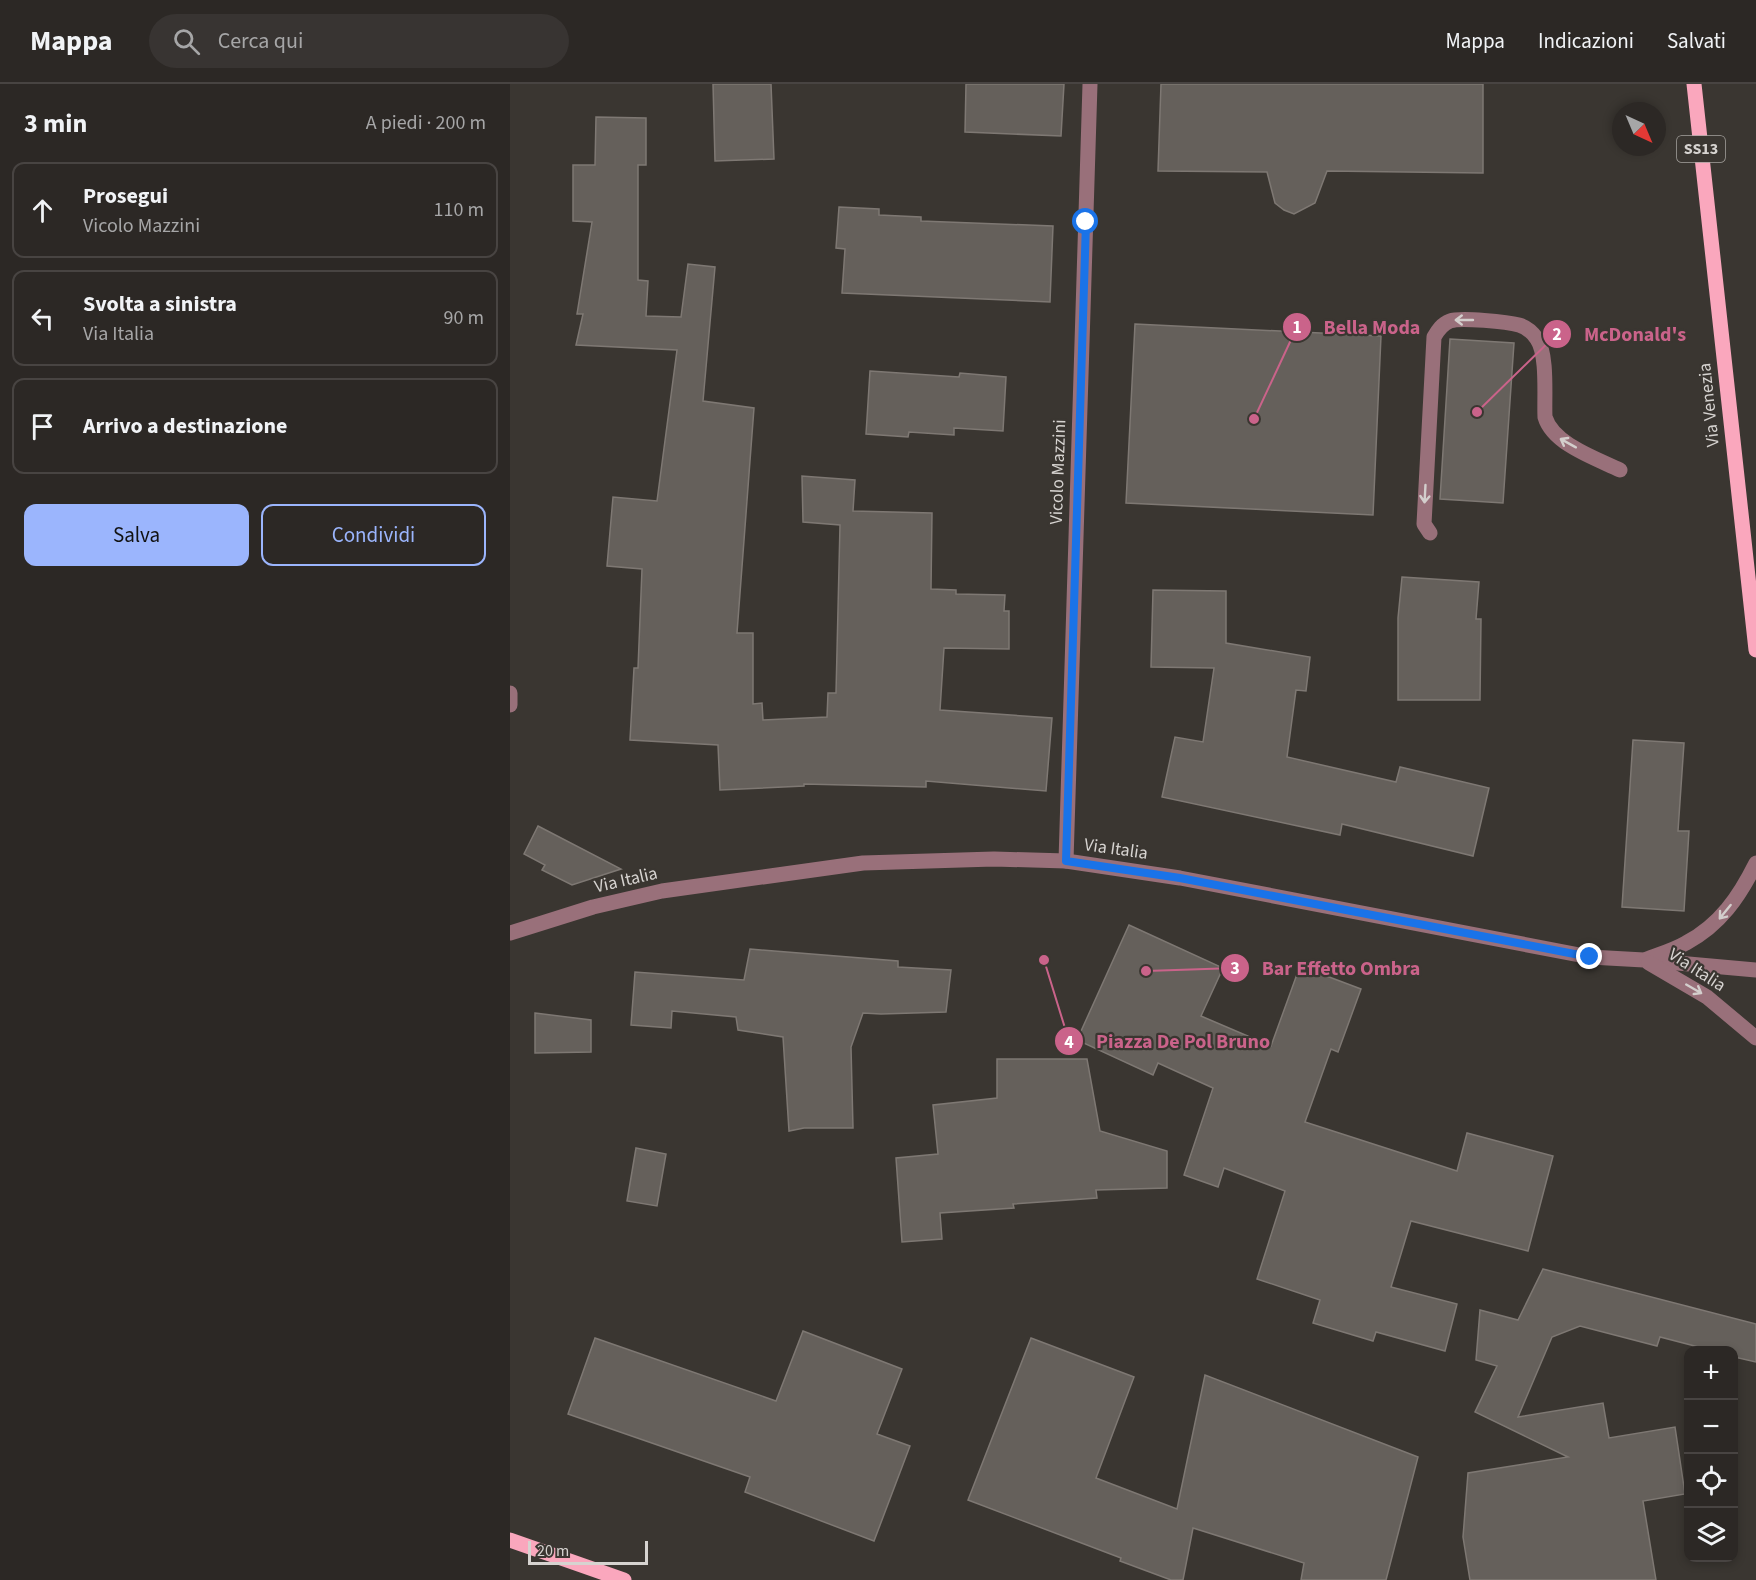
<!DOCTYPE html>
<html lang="it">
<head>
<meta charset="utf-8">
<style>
	:root { --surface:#2c2825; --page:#383432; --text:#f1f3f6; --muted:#a6a6a7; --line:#484442; --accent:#9bb5fd }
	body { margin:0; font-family:"Source Sans 3",sans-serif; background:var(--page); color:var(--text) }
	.controls { position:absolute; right:18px; bottom:18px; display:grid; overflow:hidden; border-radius:12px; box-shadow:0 3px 9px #0003 }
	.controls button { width:54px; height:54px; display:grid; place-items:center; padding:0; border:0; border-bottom:2px solid var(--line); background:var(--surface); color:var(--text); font:30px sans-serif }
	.compass { position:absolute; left:1102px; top:18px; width:54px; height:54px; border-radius:50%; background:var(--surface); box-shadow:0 3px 9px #0003; rotate:136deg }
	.scale { position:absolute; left:18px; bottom:15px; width:120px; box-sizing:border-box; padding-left:6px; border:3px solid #d6d3d0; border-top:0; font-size:16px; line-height:21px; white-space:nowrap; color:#d6d3d0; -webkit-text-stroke:4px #3a3631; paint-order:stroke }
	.stop { position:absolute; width:18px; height:18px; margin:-14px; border:4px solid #1a73e8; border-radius:50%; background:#fff }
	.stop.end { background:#1a73e8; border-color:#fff; box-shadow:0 2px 6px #0008 }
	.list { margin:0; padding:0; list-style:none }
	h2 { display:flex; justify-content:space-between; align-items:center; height:78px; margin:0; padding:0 24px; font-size:26px }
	h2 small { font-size:20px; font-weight:400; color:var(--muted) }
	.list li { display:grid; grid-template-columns:39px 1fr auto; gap:18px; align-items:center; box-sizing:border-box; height:96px; margin:0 12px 12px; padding:0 12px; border:2px solid var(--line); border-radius:12px }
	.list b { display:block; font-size:22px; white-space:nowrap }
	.list p { margin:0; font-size:20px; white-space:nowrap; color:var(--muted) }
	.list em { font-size:20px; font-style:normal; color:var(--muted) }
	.actions { display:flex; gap:12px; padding:18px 24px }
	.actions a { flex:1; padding:14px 0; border:2px solid var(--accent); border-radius:12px; text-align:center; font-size:21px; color:var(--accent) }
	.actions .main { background:var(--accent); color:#111 }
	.icon { flex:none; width:33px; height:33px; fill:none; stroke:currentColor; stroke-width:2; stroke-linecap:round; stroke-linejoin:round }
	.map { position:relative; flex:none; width:1246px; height:1496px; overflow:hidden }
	header { display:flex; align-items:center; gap:36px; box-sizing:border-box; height:84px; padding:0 30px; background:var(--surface); border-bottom:2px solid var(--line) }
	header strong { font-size:28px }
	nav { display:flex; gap:33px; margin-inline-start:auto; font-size:21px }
	.search { width:420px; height:54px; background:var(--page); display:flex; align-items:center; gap:15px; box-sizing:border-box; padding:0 21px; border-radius:33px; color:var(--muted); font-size:22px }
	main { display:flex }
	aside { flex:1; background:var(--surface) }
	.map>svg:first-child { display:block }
	.building { fill:#65605b; stroke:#7e7873; stroke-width:1.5 }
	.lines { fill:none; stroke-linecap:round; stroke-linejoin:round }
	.minor { stroke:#99707a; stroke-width:15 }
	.major { stroke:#faa7bd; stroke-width:15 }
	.oneway { stroke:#d3cecc }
	.route { stroke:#1a73e8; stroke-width:8 }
	.labels { text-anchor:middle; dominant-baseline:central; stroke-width:4.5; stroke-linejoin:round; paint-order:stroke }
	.shield { fill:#3a3631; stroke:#a7a4a0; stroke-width:1.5 }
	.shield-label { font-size:16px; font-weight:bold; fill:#d6d3d0 }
	.street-label { font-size:18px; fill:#d6d3d0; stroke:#3a3631 }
	.leader { fill:none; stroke:#ca638a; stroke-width:2 }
	.callout-dot { fill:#ca638a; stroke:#3a3631; stroke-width:2 }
	.mark-label { font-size:18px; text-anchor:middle; font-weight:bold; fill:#fff }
	.callout-label { font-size:20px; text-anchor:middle; font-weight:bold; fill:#ca638a; stroke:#3a3631; stroke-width:4.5; stroke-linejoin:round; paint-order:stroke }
</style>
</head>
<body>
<header>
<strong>Mappa</strong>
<div class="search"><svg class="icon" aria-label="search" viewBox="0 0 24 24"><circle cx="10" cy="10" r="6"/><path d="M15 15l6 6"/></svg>Cerca qui</div>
<nav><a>Mappa</a><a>Indicazioni</a><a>Salvati</a></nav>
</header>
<main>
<aside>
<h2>3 min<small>A piedi · 200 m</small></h2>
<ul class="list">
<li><svg class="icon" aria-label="ahead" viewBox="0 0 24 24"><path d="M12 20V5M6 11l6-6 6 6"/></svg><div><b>Prosegui</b><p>Vicolo Mazzini</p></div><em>110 m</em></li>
<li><svg class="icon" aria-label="left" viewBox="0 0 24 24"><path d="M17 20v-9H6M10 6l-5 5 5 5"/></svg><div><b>Svolta a sinistra</b><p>Via Italia</p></div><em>90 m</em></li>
<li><svg class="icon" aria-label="arrive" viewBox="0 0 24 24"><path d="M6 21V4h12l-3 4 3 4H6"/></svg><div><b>Arrivo a destinazione</b></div></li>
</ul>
<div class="actions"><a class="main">Salva</a><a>Condividi</a></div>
</aside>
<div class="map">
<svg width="1246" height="1496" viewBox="0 0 1246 1496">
	<rect width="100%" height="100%" fill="#3a3631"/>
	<g class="building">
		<polygon points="203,0 261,0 264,75 205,77"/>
		<polygon points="456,0 554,0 551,52 455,48"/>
		<polygon points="651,0 973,0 973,89 817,87 805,119 784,130 774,126 765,119 757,88 648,87"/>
		<polygon points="86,33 136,34 136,81 128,81 128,196 138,197 136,232 171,233 178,180 205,183 193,317 244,324 227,549 243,549 243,620 252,619 253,636 317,633 318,609 326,609 330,441 293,438 292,392 345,396 343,427 422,429 421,505 446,506 446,510 495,511 494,527 499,527 499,565 434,564 430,626 542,634 536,707 416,697 416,703 294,700 294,702 210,706 208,661 120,656 124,584 128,584 132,485 97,482 103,413 147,417 167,266 66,261 73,230 67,230 82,138 63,137 63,81 85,81"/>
		<polygon points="329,123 369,125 369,131 411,133 411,137 543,142 540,218 332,209 335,165 326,164"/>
		<polygon points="625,240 871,252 863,431 616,419"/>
		<polygon points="940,255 1004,259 993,419 930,415"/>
		<polygon points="360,287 449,293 450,289 496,293 493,347 444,344 444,351 399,348 398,353 356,350"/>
		<polygon points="892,493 969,498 966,535 971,535 970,616 888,616 888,534"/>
		<polygon points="643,506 716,507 716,559 800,573 796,607 786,606 777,673 886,698 890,683 979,704 963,772 832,740 830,751 652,713 665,653 693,658 704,584 641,583"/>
		<polygon points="1123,656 1174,659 1168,747 1179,747 1174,827 1112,823"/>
		<polygon points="28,742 111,785 62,801 32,786 35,781 14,770"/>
		<polygon points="619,841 713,884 691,932 761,962 790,882 851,905 828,968 821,965 795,1038 947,1087 957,1049 1043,1072 1018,1167 901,1137 881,1203 947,1220 935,1267 866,1248 863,1257 803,1239 810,1216 747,1195 775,1107 714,1084 708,1103 674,1091 703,1004 648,979 643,991 567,956"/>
		<polygon points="240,865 388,877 388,883 441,886 436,928 371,930 353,929 341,963 343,1044 294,1044 279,1047 273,953 228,946 226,933 162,927 161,944 121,941 125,888 234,896"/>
		<polygon points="25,929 81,936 81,968 25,969"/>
		<polygon points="487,975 577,975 590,1047 657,1067 657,1104 586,1106 587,1114 503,1120 504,1124 430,1129 432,1155 392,1158 386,1074 428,1070 423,1021 487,1014"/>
		<polygon points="126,1064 156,1070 147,1122 117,1117"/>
		<polygon points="1033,1185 1246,1240 1246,1278 1224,1273 1224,1266 1200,1266 1150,1253 1147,1262 1070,1242 1042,1253 1008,1333 1093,1319 1099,1354 1165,1343 1175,1410 1133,1417 1146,1496 960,1496 953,1453 958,1389 1058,1373 965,1328 987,1282 966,1276 970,1226 1008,1236"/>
		<polygon points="293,1247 392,1285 367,1350 400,1362 364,1457 235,1408 240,1393 58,1330 85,1254 266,1317"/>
		<polygon points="521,1254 624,1293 586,1394 667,1425 695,1291 908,1373 876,1496 791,1496 794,1479 683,1444 673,1496 661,1496 610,1477 611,1474 458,1416"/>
	</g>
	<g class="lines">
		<g class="minor">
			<path d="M920,449L914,440L924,253C928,246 932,240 940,237C950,233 998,238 1009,241C1016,243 1023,249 1027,255C1038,271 1034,314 1035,333C1043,360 1085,374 1110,386"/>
			<polyline points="0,609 0,621"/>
			<polyline points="556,777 580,0"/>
			<polyline points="0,849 83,823 152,807 353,779 484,775 556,777 670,794 1080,873 1134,876 1246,886"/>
			<path d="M1137,875C1150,870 1164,866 1176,859C1210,841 1229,813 1246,779"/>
			<polyline points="1139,879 1197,913 1246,954"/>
		</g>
		<g class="major">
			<polyline points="1184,0 1246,566"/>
			<polyline points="0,1456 114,1496"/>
		</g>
	</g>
	<defs><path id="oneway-shaft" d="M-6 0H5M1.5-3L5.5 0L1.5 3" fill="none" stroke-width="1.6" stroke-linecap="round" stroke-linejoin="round" transform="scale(1.5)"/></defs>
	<g class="oneway">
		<use href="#oneway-shaft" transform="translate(954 236) rotate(-180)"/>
		<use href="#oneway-shaft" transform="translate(1058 359) rotate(-151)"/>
		<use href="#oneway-shaft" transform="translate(915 410) rotate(93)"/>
		<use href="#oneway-shaft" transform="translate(1215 828) rotate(129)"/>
		<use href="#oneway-shaft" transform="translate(1184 905) rotate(30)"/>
	</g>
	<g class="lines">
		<polyline class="route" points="576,138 556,777 670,794 1080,873"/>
	</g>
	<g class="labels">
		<rect class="shield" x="1167" y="52" width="48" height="26" rx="4.5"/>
		<g class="shield-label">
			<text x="1191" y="65">SS13</text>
		</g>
		<g class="street-label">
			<text transform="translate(1199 321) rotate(-96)">Via Venezia</text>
			<text transform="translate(548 388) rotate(-88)">Vicolo Mazzini</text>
			<text transform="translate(606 765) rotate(8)">Via Italia</text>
			<text transform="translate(116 796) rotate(-13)">Via Italia</text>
			<text transform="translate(1187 886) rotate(33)">Via Italia</text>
		</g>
	</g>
	<path class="leader" d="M744 335L787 243M967 328L1047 250M636 887L725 884M534 876L559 957"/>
	<g class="callout-dot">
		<circle cx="744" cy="335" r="6"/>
		<circle cx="967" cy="328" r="6"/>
		<circle cx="636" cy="887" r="6"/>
		<circle cx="534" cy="876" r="6"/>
		<circle cx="787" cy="243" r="15"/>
		<circle cx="1047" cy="250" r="15"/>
		<circle cx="725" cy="884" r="15"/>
		<circle cx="559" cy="957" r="15"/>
	</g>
	<g class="mark-label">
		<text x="787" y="249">1</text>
		<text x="1047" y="256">2</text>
		<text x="725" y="890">3</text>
		<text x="559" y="964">4</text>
	</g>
	<g class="callout-label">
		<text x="862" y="250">Bella Moda</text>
		<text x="1125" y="257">McDonald's</text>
		<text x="831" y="891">Bar Effetto Ombra</text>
		<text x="673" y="964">Piazza De Pol Bruno</text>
	</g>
</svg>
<div class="controls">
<button>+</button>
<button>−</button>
<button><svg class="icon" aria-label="locate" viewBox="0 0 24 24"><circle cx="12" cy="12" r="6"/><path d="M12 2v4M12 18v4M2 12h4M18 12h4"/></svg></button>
<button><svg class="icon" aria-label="layers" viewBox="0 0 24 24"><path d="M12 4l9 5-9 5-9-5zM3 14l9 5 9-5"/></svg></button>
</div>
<svg class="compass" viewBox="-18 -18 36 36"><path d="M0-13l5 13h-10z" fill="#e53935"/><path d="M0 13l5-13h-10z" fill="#a6a6a7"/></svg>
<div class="scale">20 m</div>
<div class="stop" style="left:576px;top:138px"></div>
<div class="stop end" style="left:1080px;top:873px"></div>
</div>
</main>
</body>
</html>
